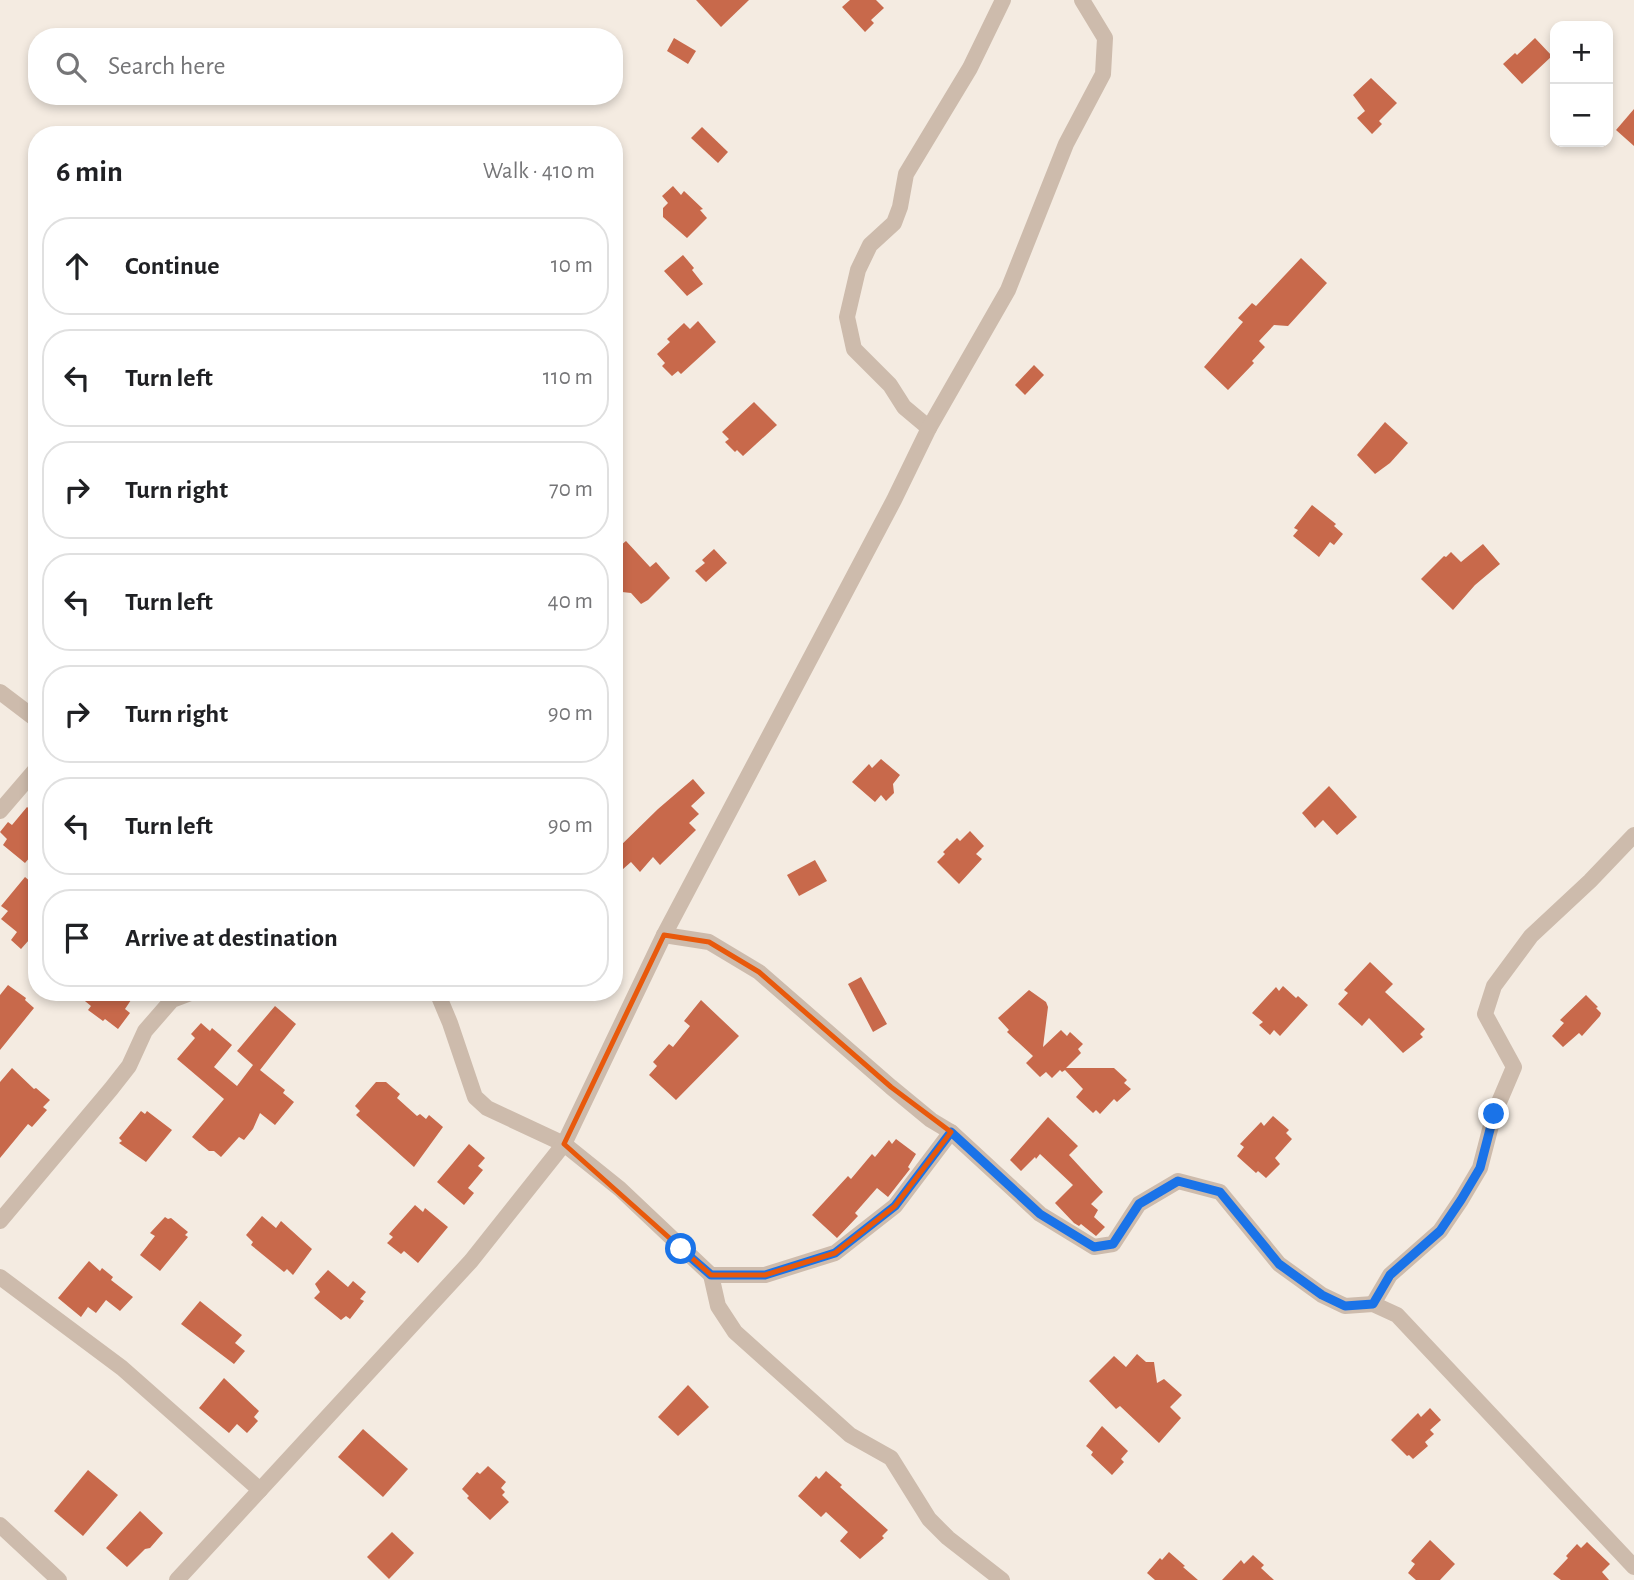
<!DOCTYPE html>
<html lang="en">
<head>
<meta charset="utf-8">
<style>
	:root { --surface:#fff; --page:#f6f6f6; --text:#202124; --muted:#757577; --line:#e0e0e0 }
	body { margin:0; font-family:"Alegreya Sans",sans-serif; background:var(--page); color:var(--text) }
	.controls { position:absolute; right:21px; top:21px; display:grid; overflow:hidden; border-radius:14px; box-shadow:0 4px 10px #0003 }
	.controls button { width:63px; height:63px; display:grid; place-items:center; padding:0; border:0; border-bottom:2px solid var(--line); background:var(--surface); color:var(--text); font:35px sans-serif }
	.stop { position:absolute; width:21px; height:21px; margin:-16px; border:5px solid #1a73e8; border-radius:50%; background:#fff }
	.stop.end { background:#1a73e8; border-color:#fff; box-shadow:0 2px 7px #0008 }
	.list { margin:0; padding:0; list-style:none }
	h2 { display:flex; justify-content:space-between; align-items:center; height:91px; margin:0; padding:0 28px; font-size:30px }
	h2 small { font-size:23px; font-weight:400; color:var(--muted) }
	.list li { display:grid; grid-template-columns:46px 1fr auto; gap:21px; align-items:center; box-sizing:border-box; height:98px; margin:0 14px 14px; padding:0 14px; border:2px solid var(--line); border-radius:28px }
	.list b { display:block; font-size:26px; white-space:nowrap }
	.list em { font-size:23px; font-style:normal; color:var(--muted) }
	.icon { flex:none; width:38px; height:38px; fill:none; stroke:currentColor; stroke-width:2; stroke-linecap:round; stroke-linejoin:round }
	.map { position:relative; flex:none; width:1634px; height:1580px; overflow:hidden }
	.search { position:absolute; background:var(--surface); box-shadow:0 4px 10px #0003; left:28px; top:28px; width:595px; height:77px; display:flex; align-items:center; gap:18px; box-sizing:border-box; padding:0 24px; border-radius:28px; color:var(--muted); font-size:26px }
	.panel { position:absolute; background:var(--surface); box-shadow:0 4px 10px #0003; left:28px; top:126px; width:595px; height:875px; border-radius:28px }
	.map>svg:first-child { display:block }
	.building { fill:#c8694b }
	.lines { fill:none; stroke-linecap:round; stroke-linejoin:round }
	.street { stroke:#cdbbac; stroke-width:16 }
	.route { stroke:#1a73e8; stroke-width:9 }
	.marked { fill:none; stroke:#e8590c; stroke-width:5; stroke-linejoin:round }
</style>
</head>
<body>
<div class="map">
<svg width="1634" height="1580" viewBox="0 0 1634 1580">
	<rect width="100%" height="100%" fill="#f4ebe1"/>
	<g class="building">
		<polygon points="696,0 749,0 721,27"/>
		<polygon points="850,0 876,0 884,8 871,20 874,23 865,32 842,7"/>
		<polygon points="674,38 696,51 688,64 667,51"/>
		<polygon points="1535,38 1552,56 1522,84 1503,64 1515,53 1517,55"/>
		<polygon points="1371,78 1397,103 1379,121 1382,124 1372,134 1357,118 1365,111 1353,95"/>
		<polygon points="1634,109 1634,146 1616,130"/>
		<polygon points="702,127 728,152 718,163 691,138"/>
		<polygon points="673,186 681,195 684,191 703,209 700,210 707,218 687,238 663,217 663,208 668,203 662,196"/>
		<polygon points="683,255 694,268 692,270 703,284 687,296 664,271"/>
		<polygon points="1301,258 1327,283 1288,326 1274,325 1259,341 1265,347 1252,361 1254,363 1228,390 1204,367 1243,322 1238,318 1252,303 1256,306"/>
		<polygon points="698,321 716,342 681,374 678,371 672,376 662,366 665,363 657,354 670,342 667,339 684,323 690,329"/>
		<polygon points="1034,365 1044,375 1025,395 1015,385"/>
		<polygon points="754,402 777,425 743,456 737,450 735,452 725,442 729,439 722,432"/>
		<polygon points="1385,422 1408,443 1390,463 1375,474 1357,455"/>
		<polygon points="1312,505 1336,524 1334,526 1343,534 1334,545 1330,542 1319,557 1293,536 1298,530 1294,528"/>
		<polygon points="626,541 650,567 656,562 670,578 648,600 641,604 631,593 622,592 618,581 614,580 614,551"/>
		<polygon points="1483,544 1500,564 1475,585 1453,610 1421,579 1444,556 1446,557 1451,552 1461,562"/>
		<polygon points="714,549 727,563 706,582 695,571 705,563 702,560"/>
		<polygon points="881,759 900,775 893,784 894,793 886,801 881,795 875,802 852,782 869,764 872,768"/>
		<polygon points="693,779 705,793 691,806 699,814 689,823 696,830 660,865 653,857 640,872 631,862 614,877 614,852 658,809"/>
		<polygon points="1329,786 1357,817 1337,835 1323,820 1315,828 1302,813"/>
		<polygon points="27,807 37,815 37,849 25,863 3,845 7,839 0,832 8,822 12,825"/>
		<polygon points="970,831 984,846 976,854 982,859 959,884 937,862 945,854 943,852 957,838 960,841"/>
		<polygon points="815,860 827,881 799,896 787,875"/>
		<polygon points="25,877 37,887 37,931 21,949 11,940 17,932 1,919 8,911 1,906"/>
		<polygon points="1370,962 1393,984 1385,992 1425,1029 1420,1034 1423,1037 1403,1053 1369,1018 1362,1026 1338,1004 1348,993 1344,990"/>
		<polygon points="861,977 887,1024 873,1032 848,984"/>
		<polygon points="8,985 26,998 25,1000 34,1008 0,1050 0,995"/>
		<polygon points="1283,986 1296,998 1298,996 1308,1005 1280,1036 1274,1030 1270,1035 1259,1025 1263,1022 1252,1013 1276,987 1279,991"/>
		<polygon points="1029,990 1046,1002 1048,1007 1043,1047 1061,1030 1067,1036 1070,1032 1083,1044 1078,1049 1081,1053 1066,1068 1114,1068 1127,1080 1124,1083 1131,1089 1117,1102 1114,1099 1100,1114 1096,1110 1093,1113 1076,1097 1083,1089 1065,1070 1062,1072 1060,1070 1052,1078 1046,1072 1040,1077 1026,1063 1033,1056 1007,1032 1009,1030 998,1018"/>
		<polygon points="74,992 121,992 131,1000 125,1009 130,1013 118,1029 105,1019 103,1021 88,1010 91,1006"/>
		<polygon points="1586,995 1598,1007 1596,1008 1601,1013 1600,1016 1582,1036 1579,1033 1563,1047 1552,1036 1564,1023 1560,1020"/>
		<polygon points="701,1000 739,1036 676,1100 649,1075 657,1066 653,1062 669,1044 673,1047 690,1026 684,1021"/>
		<polygon points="275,1006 296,1024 260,1070 285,1090 283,1093 294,1102 275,1125 260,1113 253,1129 244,1140 239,1137 221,1157 214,1151 209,1151 192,1137 224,1099 177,1059 195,1038 191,1034 201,1023 210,1031 212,1028 232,1045 214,1067 237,1086 253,1065 237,1051"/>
		<polygon points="12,1068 34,1089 36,1088 50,1100 43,1107 47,1110 32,1127 28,1124 0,1158 0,1082"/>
		<polygon points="376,1082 386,1082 400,1094 397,1098 417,1116 420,1114 426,1119 429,1115 443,1127 414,1167 356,1115 360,1111 355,1106"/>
		<polygon points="141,1111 145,1114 147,1111 172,1130 146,1162 119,1143 122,1141 119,1138"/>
		<polygon points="1273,1116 1289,1130 1286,1133 1292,1139 1275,1158 1280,1164 1266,1178 1258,1171 1256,1173 1237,1156 1244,1147 1240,1144 1261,1122 1264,1126"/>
		<polygon points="1048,1117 1078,1146 1069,1155 1103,1192 1091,1204 1098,1210 1094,1217 1105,1227 1096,1236 1081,1224 1079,1226 1074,1223 1055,1203 1073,1185 1040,1154 1036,1159 1035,1157 1021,1171 1010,1160"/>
		<polygon points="896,1139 916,1154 908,1167 910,1169 888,1197 877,1188 855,1213 858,1216 837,1238 812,1215 848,1176 851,1179 872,1154 875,1157 889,1140 892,1144"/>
		<polygon points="469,1144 485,1158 478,1166 483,1170 468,1188 474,1193 464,1205 437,1182"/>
		<polygon points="415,1205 423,1212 425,1208 448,1227 418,1263 404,1251 401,1254 387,1243 393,1237 389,1234"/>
		<polygon points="262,1216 276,1228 281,1221 312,1249 293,1275 287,1269 284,1272 251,1245 253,1242 246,1235"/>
		<polygon points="165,1217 168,1219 171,1218 188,1232 185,1235 188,1237 160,1271 140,1255 155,1236 150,1233"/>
		<polygon points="89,1261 100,1271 102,1268 113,1277 111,1280 133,1297 120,1311 106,1300 96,1313 88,1307 81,1317 58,1298"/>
		<polygon points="328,1270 348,1287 353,1281 366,1292 360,1299 364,1301 350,1319 346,1316 341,1320 314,1298 320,1292 315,1284"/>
		<polygon points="200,1301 242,1335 235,1343 245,1351 234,1364 181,1324"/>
		<polygon points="1137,1354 1146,1362 1154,1362 1157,1383 1164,1379 1182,1395 1170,1407 1181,1418 1159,1443 1120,1406 1116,1409 1089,1381 1114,1356 1126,1367"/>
		<polygon points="224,1378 259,1411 254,1417 258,1421 247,1433 237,1424 229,1433 199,1408"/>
		<polygon points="688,1385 709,1407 678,1436 658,1417"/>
		<polygon points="1430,1408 1441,1420 1430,1430 1434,1434 1425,1442 1428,1446 1413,1459 1409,1455 1407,1456 1391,1440 1418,1413 1421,1417"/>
		<polygon points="1102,1426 1128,1451 1121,1459 1124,1462 1112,1475 1091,1455 1093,1452 1086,1446"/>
		<polygon points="363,1429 408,1469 383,1497 338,1457"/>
		<polygon points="488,1466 506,1482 501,1488 505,1492 502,1495 509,1502 490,1520 467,1498 469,1496 462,1489 477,1472 480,1474"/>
		<polygon points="88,1470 118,1495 83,1536 54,1511"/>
		<polygon points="826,1471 842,1485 840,1487 888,1530 882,1536 884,1538 860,1559 840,1541 848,1532 826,1512 821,1517 798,1496 816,1476 819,1479"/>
		<polygon points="140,1511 163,1533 150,1548 145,1549 127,1567 106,1548"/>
		<polygon points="392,1532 414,1553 389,1579 367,1557"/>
		<polygon points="1430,1540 1455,1564 1440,1580 1416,1580 1408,1573 1415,1564 1411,1561"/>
		<polygon points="1587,1542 1610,1564 1602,1572 1609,1580 1561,1580 1553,1574 1568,1558 1566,1556 1577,1544 1581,1548"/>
		<polygon points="1169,1552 1185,1566 1183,1567 1198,1580 1155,1580 1147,1573 1160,1558 1162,1560"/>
		<polygon points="1253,1555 1264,1565 1261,1568 1274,1580 1222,1580 1241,1560 1244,1564"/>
	</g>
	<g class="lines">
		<g class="street">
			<polyline points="929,428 904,407 890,385 854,349 847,317 858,270 870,245 894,223 900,207 906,174 970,68 1003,0"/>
			<polyline points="0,692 37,720"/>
			<polyline points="0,811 37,768"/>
			<polyline points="664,935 709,942 759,972 891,1087 931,1120 951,1132"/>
			<polyline points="437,992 450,1023 475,1097 487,1108 564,1144 620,1189 711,1275 765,1275 835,1253 895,1206 951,1132 1040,1214 1094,1247 1113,1244 1139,1204 1178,1181 1220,1192 1279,1264 1322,1295 1345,1306 1373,1304 1397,1315 1634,1567"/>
			<polyline points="0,1221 111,1089 129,1066 145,1031 172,1000 193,992"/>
			<polyline points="711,1275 718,1306 735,1332 850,1435 891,1458 929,1519 948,1538 1002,1580"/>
			<polyline points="0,1277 122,1368 260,1490"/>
			<polyline points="1373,1304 1390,1275 1440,1231 1461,1200 1480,1168 1494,1114 1514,1067 1485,1014 1494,986 1531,936 1590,881 1634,835"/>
			<polyline points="0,1525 59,1580"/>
			<polyline points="177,1580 471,1261 564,1144 664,935 894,500 929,428 1008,290 1066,144 1103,74 1105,38 1082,0"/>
		</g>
	</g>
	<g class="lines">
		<polyline class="route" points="681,1249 711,1275 765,1275 835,1253 895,1206 951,1132 1040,1214 1094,1247 1113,1244 1139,1204 1178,1181 1220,1192 1279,1264 1322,1295 1345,1306 1373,1304 1390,1275 1440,1231 1461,1200 1480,1168 1494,1114"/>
	</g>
	<path class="marked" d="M664,935L709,942L759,972L891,1087L951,1132L895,1206L835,1253L765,1275H711L564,1144Z"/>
</svg>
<div class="controls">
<button>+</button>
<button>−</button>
</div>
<div class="stop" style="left:681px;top:1249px"></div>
<div class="stop end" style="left:1494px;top:1114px"></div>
<div class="search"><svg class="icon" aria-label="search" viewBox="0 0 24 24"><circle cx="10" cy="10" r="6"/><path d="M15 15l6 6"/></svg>Search here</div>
<section class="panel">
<h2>6 min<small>Walk · 410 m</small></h2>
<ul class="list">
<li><svg class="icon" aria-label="ahead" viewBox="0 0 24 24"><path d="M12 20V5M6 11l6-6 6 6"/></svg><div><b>Continue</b></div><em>10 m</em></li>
<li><svg class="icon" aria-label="left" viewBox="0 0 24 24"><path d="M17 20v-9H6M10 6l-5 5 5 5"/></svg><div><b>Turn left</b></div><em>110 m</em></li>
<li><svg class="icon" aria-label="right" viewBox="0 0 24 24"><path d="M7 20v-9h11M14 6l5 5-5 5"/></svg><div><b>Turn right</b></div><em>70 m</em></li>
<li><svg class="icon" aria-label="left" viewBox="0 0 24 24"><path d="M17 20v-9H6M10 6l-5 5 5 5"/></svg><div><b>Turn left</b></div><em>40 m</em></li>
<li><svg class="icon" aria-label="right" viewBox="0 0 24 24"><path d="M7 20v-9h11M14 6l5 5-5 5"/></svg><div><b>Turn right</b></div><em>90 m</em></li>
<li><svg class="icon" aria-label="left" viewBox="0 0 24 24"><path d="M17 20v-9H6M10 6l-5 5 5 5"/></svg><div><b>Turn left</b></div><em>90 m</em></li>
<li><svg class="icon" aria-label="arrive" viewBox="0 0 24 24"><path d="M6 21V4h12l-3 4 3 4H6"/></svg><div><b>Arrive at destination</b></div></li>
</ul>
</section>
</div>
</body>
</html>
